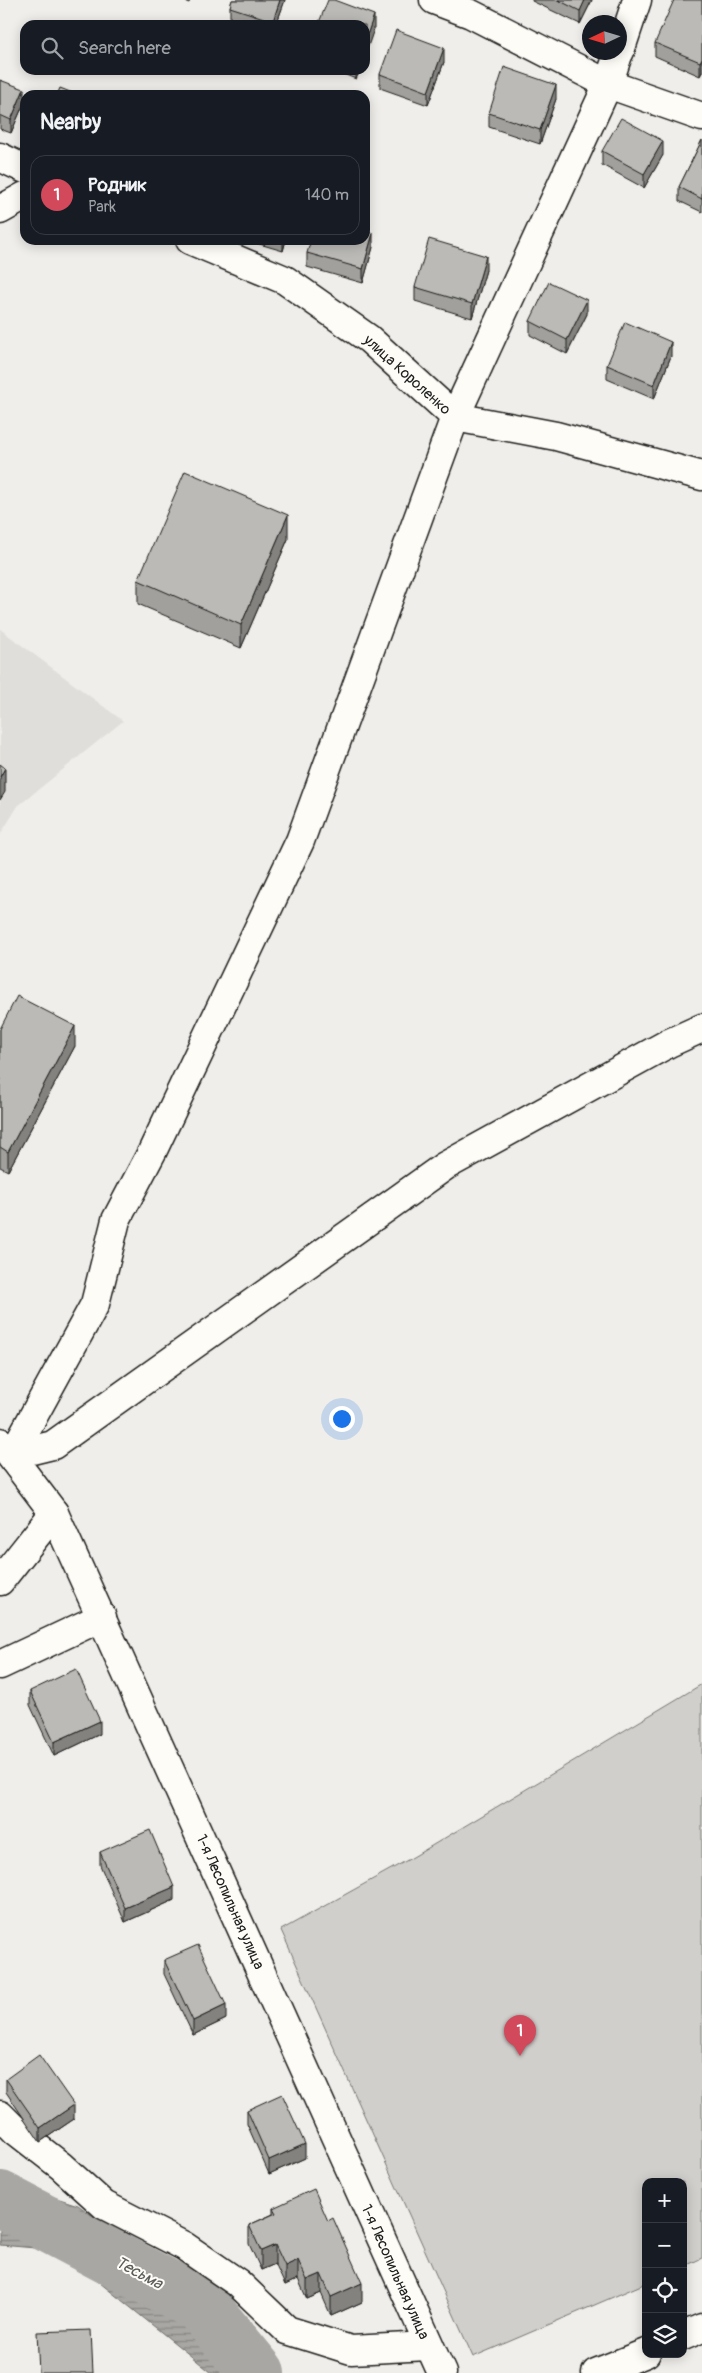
<!DOCTYPE html>
<html lang="en">
<head>
<meta charset="utf-8">
<style>
	:root { --surface:#171b24; --page:#20242c; --text:#f1f3f6; --muted:#9ea1a6; --line:#363941; --accent:#d1495b }
	body { margin:0; font-family:Pangolin,sans-serif; background:var(--page); color:var(--text) }
	.controls { position:absolute; right:15px; bottom:15px; display:grid; overflow:hidden; border-radius:10px; box-shadow:0 2px 12px #0003 }
	.controls button { width:45px; height:45px; display:grid; place-items:center; padding:0; border:0; border-bottom:1px solid var(--line); background:var(--surface); color:var(--text); font:25px sans-serif }
	.compass { position:absolute; left:582px; top:15px; width:45px; height:45px; border-radius:50%; background:var(--surface); box-shadow:0 2px 12px #0003; rotate:266deg }
	.you { position:absolute; left:341px; top:1418px; width:18px; height:18px; margin:-12px; border:4px solid #fff; border-radius:50%; background:#1a73e8; box-shadow:0 0 0 8px #1a73e833 }
	.badge { display:grid; place-items:center; width:32px; height:32px; border-radius:50%; background:var(--accent); color:#fff; font-size:16px; font-weight:700 }
	.pin { position:absolute; translate:-50% -41px; filter:drop-shadow(0 1px 2px #0008) }
	.pin::after { content:''; position:absolute; top:26px; width:18px; height:15px; background:inherit; clip-path:polygon(0 0,100% 0,50% 100%) }
	.list { margin:0; padding:0; list-style:none }
	h2 { display:flex; justify-content:space-between; align-items:center; height:65px; margin:0; padding:0 20px; font-size:21px }
	h2 small { font-size:16px; font-weight:400; color:var(--muted) }
	.list li { display:grid; grid-template-columns:32px 1fr auto; gap:15px; align-items:center; box-sizing:border-box; height:80px; margin:0 10px 10px; padding:0 10px; border:1px solid var(--line); border-radius:15px }
	.list b { display:block; font-size:19px; white-space:nowrap }
	.list p { margin:0; font-size:16px; white-space:nowrap; color:var(--muted) }
	.list em { font-size:16px; font-style:normal; color:var(--muted) }
	.icon { flex:none; width:28px; height:28px; fill:none; stroke:currentColor; stroke-width:2; stroke-linecap:round; stroke-linejoin:round }
	.map { position:relative; flex:none; width:702px; height:2373px; overflow:hidden }
	.search { position:absolute; background:var(--surface); box-shadow:0 2px 12px #0003; left:20px; top:20px; width:350px; height:55px; display:flex; align-items:center; gap:12px; box-sizing:border-box; padding:0 18px; border-radius:15px; color:var(--muted); font-size:19px }
	.panel { position:absolute; background:var(--surface); box-shadow:0 2px 12px #0003; left:20px; top:90px; width:350px; height:155px; border-radius:15px }
	.map>svg:first-child { display:block }
	.built { fill:#e0deda }
	.green { fill:#d0cfcc; stroke:#767674 }
	.water { fill:url(#water-rules); stroke:#706f6d }
	.lines { fill:none; stroke-linecap:round; stroke-linejoin:round }
	.river { stroke:#a8a7a3; stroke-width:56 }
	.minor-casing { stroke:#1c1c1c; stroke-width:31 }
	.major-casing { stroke:#1c1c1c; stroke-width:31 }
	.minor { stroke:#fdfcf7; stroke-width:28 }
	.major { stroke:#fdfcf7; stroke-width:28 }
	.wall { fill:#a1a09d; stroke:#1c1c1c }
	.shaded-wall { fill:#83827f; stroke:#1c1c1c }
	.building { fill:#bbbab6; stroke:#1c1c1c }
	.labels { text-anchor:middle; dominant-baseline:central; stroke-width:4; stroke-linejoin:round; paint-order:stroke }
	.street-label { font-size:15px; fill:#1c1c1c; stroke:#fdfcf7 }
	.water-label { font-size:16px; font-style:italic; fill:#5b5b59; stroke:#fdfcf7 }
</style>
</head>
<body>
<div class="map">
<svg width="702" height="2373" viewBox="0 0 702 2373">
	<defs>
		<pattern id="water-rules" width="6" height="5" patternUnits="userSpaceOnUse" patternTransform="scale(1.25)"><rect width="6" height="5" fill="#a8a7a3"/><path d="M0 2.5h6" fill="none" stroke="#888784"/></pattern>
	</defs>
	<rect width="100%" height="100%" fill="#f0eeea"/>
	<filter id="ink" filterUnits="userSpaceOnUse"><feTurbulence type="fractalNoise" baseFrequency=".02" numOctaves="2"/><feDisplacementMap in="SourceGraphic" scale="10" xChannelSelector="R" yChannelSelector="G"/><feConvolveMatrix kernelMatrix="1 2 1 2 8 2 1 2 1" color-interpolation-filters="sRGB"/></filter>
	<g filter="url(#ink)">
		<polygon class="built" points="0,629 123,721 18,806 0,835"/>
		<polygon class="green" points="702,1684 702,2258 683,2267 683,2182 646,2182 646,2283 473,2357 281,1930 413,1857"/>
		<polygon class="water" points="0,2174 35,2191 78,2205 149,2258 182,2270 202,2308 219,2326 237,2339 254,2373 212,2373 59,2250 0,2245"/>
		<g class="lines">
			<polyline class="river" points="0,2199 201,2305 257,2373"/>
			<defs>
				<g id="minor">
					<polyline points="434,0 471,14 608,84 702,117"/>
					<polyline points="620,51 637,0"/>
					<polyline points="0,157 25,169"/>
					<polyline points="0,210 25,196"/>
					<polyline points="190,240 285,280 369,339 455,417 556,436 702,476"/>
					<polyline points="0,1442 54,1513 442,2373"/>
					<polyline points="12,1455 95,1304 116,1220 152,1152 300,841 455,417 608,84 619,52"/>
					<polyline points="12,1455 53,1445 445,1166 669,1043 702,1028"/>
					<polyline points="0,1581 54,1513"/>
					<polyline points="0,1665 102,1617"/>
					<polyline points="0,2115 16,2131 61,2166 104,2205 184,2246 238,2283 287,2330 351,2350 428,2346"/>
				</g>
				<g id="major">
					<polyline points="683,2336 702,2328"/>
					<polyline points="596,2373 646,2353"/>
				</g>
			</defs>
			<use href="#minor" class="minor-casing"/>
			<use href="#major" class="major-casing"/>
			<use href="#minor" class="minor"/>
			<use href="#major" class="major"/>
		</g>
		<g class="wall">
			<polygon points="182,0 190,0 189,3"/>
			<polygon points="232,0 285,0 276,25 242,25 230,21 230,7"/>
			<polygon points="532,0 592,0 580,24 532,1"/>
			<polygon points="702,0 702,72 700,76 655,56 655,43"/>
			<polygon points="444,62 428,105 380,88 380,74"/>
			<polygon points="333,70 360,70 356,79"/>
			<polygon points="0,80 24,103 11,133 0,129"/>
			<polygon points="556,99 540,144 489,127 489,113"/>
			<polygon points="702,140 702,212 679,201 679,187"/>
			<polygon points="602,151 663,155 644,188 602,165"/>
			<polygon points="246,240 286,240 283,251"/>
			<polygon points="373,247 363,283 307,267 307,253"/>
			<polygon points="486,270 472,318 415,301 415,287"/>
			<polygon points="587,314 567,354 530,335 530,321"/>
			<polygon points="671,356 654,399 607,379 607,365"/>
			<polygon points="288,539 241,648 138,604 138,580"/>
			<polygon points="0,1029 75,1046 8,1171 0,1167"/>
			<polygon points="30,1691 100,1734 54,1756 30,1705"/>
			<polygon points="100,1852 174,1900 125,1922 100,1865"/>
			<polygon points="164,1960 226,2019 193,2035 164,1974"/>
			<polygon points="6,2079 74,2119 40,2142 6,2092"/>
			<polygon points="247,2110 305,2158 269,2174 247,2124"/>
			<polygon points="273,2208 362,2302 331,2316 321,2293 307,2299 298,2279 285,2285 275,2264 261,2270 249,2244 249,2225 273,2214"/>
		</g>
		<g class="shaded-wall">
			<polygon points="280,0 285,0 276,25 273,25 273,21"/>
			<polygon points="585,0 592,0 580,24 580,11"/>
			<polygon points="374,15 374,29 365,55 365,41"/>
			<polygon points="444,48 444,62 428,105 428,92"/>
			<polygon points="702,58 702,72 700,76 700,62"/>
			<polygon points="356,70 360,70 356,79"/>
			<polygon points="556,85 556,99 540,144 540,130"/>
			<polygon points="24,89 24,103 11,133 11,120"/>
			<polygon points="663,141 663,155 644,188 644,174"/>
			<polygon points="373,233 373,247 363,283 363,269"/>
			<polygon points="283,240 286,240 283,251"/>
			<polygon points="486,256 486,270 472,318 472,304"/>
			<polygon points="587,300 587,314 567,354 567,340"/>
			<polygon points="671,342 671,356 654,399 654,385"/>
			<polygon points="288,515 288,539 241,648 241,625"/>
			<polygon points="5,768 5,792 0,800 0,777"/>
			<polygon points="75,1026 75,1046 8,1171 8,1152"/>
			<polygon points="100,1721 100,1734 54,1756 54,1742"/>
			<polygon points="174,1887 174,1900 125,1922 125,1908"/>
			<polygon points="226,2005 226,2019 193,2035 193,2021"/>
			<polygon points="74,2105 74,2119 40,2142 40,2128"/>
			<polygon points="305,2144 305,2158 269,2174 269,2160"/>
			<polygon points="275,2245 275,2264 261,2270 261,2251"/>
			<polygon points="298,2260 298,2279 285,2285 285,2266"/>
			<polygon points="321,2274 321,2293 307,2299 307,2280"/>
			<polygon points="362,2283 362,2302 331,2316 331,2297"/>
		</g>
		<g class="building">
			<polygon points="232,0 280,0 273,21 230,7"/>
			<polygon points="328,0 334,0 374,15 365,41 365,25 318,25"/>
			<polygon points="558,0 585,0 580,11"/>
			<polygon points="674,0 702,0 702,58 700,62 655,43"/>
			<polygon points="396,30 444,48 428,92 380,74"/>
			<polygon points="504,67 556,85 540,130 489,113"/>
			<polygon points="0,80 24,89 11,120 0,115"/>
			<polygon points="60,88 78,95 57,95"/>
			<polygon points="621,118 663,141 644,174 602,151"/>
			<polygon points="702,140 702,199 679,187"/>
			<polygon points="365,231 373,233 363,269 307,253 311,240 365,240"/>
			<polygon points="429,239 486,256 472,304 415,287"/>
			<polygon points="549,282 587,300 567,340 530,321"/>
			<polygon points="625,322 671,342 654,385 607,365"/>
			<polygon points="185,471 288,515 241,625 138,580"/>
			<polygon points="0,764 5,768 0,777"/>
			<polygon points="17,996 75,1026 8,1152 0,1147 0,1029"/>
			<polygon points="76,1669 100,1721 54,1742 30,1691"/>
			<polygon points="150,1830 174,1887 125,1908 100,1852"/>
			<polygon points="198,1945 226,2005 193,2021 164,1960"/>
			<polygon points="39,2055 74,2105 40,2128 6,2079"/>
			<polygon points="282,2094 305,2144 269,2160 247,2110"/>
			<polygon points="314,2189 328,2221 333,2218 362,2283 331,2297 321,2274 307,2280 298,2260 285,2266 275,2245 261,2251 249,2225 276,2213 273,2208"/>
			<polygon points="91,2330 93,2373 39,2373 37,2332"/>
		</g>
	</g>
	<g class="labels">
		<g class="street-label">
			<text transform="translate(407 375) rotate(42)">улица Короленко</text>
			<text transform="translate(230 1902) rotate(66)">1-я Лесопильная улица</text>
			<text transform="translate(395 2272) rotate(66)">1-я Лесопильная улица</text>
		</g>
		<g class="water-label">
			<text transform="translate(139 2273) rotate(28)">Тесьма</text>
		</g>
	</g>
</svg>
<div class="controls">
<button>+</button>
<button>−</button>
<button><svg class="icon" aria-label="locate" viewBox="0 0 24 24"><circle cx="12" cy="12" r="6"/><path d="M12 2v4M12 18v4M2 12h4M18 12h4"/></svg></button>
<button><svg class="icon" aria-label="layers" viewBox="0 0 24 24"><path d="M12 4l9 5-9 5-9-5zM3 14l9 5 9-5"/></svg></button>
</div>
<svg class="compass" viewBox="-18 -18 36 36"><path d="M0-13l5 13h-10z" fill="#e53935"/><path d="M0 13l5-13h-10z" fill="#9ea1a6"/></svg>
<div class="you"></div>
<div class="pin badge" style="left:520px;top:2056px">1</div>
<div class="search"><svg class="icon" aria-label="search" viewBox="0 0 24 24"><circle cx="10" cy="10" r="6"/><path d="M15 15l6 6"/></svg>Search here</div>
<section class="panel">
<h2>Nearby<small></small></h2>
<ul class="list">
<li><span class="badge">1</span><div><b>Родник</b><p>Park</p></div><em>140 m</em></li>
</ul>
</section>
</div>
</body>
</html>
